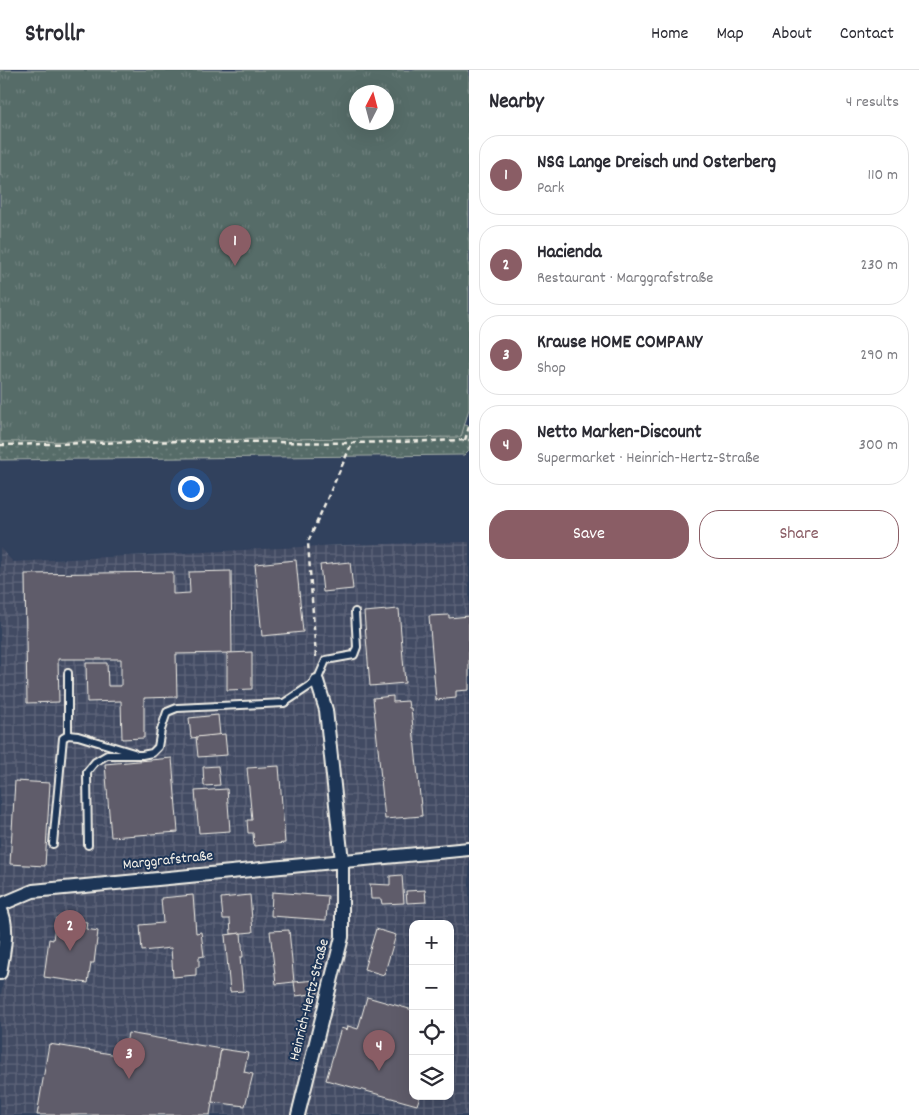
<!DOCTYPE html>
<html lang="en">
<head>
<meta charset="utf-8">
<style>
	:root { --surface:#fff; --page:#f2f2f3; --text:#2b2b33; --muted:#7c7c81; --line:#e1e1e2; --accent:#8a5d65 }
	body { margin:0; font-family:Dekko,sans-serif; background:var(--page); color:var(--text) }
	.controls { position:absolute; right:15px; bottom:15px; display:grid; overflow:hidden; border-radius:10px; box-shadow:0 5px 20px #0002 }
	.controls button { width:45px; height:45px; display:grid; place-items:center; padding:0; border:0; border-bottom:1px solid var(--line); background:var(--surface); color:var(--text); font:25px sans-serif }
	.compass { position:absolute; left:349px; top:15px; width:45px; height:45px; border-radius:50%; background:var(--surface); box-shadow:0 5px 20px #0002; rotate:6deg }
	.you { position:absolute; left:190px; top:418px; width:18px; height:18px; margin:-12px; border:4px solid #fff; border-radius:50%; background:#1a73e8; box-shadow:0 0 0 8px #1a73e833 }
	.badge { display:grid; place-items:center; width:32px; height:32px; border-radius:50%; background:var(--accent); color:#fff; font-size:16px; font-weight:700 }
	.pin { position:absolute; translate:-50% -41px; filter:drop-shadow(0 1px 2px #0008) }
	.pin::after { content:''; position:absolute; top:26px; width:18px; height:15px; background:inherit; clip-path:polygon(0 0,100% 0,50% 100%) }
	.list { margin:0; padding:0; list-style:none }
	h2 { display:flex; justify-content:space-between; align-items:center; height:65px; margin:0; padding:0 20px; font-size:21px }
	h2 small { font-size:16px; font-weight:400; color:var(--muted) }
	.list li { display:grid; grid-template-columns:32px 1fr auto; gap:15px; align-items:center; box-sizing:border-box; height:80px; margin:0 10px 10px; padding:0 10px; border:1px solid var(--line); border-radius:20px }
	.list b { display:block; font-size:19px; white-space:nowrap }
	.list p { margin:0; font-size:16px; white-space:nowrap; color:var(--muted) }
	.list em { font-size:16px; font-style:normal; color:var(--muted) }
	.actions { display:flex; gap:10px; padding:15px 20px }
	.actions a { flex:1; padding:11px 0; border:1px solid var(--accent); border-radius:20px; text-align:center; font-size:18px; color:var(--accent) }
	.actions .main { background:var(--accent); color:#fff }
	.icon { flex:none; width:28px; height:28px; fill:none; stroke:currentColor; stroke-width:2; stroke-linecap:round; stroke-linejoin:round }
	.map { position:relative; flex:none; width:469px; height:1045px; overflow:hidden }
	header { display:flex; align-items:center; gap:30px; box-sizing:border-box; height:70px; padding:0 25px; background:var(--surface); border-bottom:1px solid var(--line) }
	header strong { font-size:24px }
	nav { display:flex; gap:28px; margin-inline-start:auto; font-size:18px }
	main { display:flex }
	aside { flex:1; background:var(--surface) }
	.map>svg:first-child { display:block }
	.industrial { fill:url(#industrial-grid); fill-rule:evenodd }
	.grass { fill:url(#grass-dots); stroke:#a5aea8 }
	.park { fill:url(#park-tufts); stroke:#a5aea8; fill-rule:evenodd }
	.building { fill:#5f5c6b; stroke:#f4f1e8 }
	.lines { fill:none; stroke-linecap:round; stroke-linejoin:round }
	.lane-casing { stroke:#f4f1e8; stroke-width:10 }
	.street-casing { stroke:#f4f1e8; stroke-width:16 }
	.path { stroke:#f4f1e8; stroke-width:2.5; stroke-dasharray:5 4; stroke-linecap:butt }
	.lane { stroke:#1d3557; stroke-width:6 }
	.street { stroke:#1d3557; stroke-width:12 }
	.labels { text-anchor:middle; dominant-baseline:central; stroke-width:4; stroke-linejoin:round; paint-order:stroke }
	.street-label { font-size:15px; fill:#f4f1e8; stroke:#1d3557 }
</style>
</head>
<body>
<header>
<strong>Strollr</strong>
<nav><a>Home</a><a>Map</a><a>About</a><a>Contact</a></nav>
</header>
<main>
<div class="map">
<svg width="469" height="1045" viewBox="0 0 469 1045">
	<defs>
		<pattern id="industrial-grid" width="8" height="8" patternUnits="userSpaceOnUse" patternTransform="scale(1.25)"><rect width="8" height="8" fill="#434c64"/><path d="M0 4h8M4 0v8" fill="none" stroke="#5f667a"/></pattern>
		<pattern id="grass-dots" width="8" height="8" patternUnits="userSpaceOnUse" patternTransform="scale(1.25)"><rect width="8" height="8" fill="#566c68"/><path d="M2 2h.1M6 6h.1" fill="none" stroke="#6f817e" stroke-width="1.8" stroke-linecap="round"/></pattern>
		<pattern id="park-tufts" width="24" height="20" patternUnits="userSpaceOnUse" patternTransform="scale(1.25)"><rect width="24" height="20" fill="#566c68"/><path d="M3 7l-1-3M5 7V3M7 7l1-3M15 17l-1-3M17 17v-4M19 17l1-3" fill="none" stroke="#6f817e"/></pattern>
	</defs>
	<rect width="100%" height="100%" fill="#31415d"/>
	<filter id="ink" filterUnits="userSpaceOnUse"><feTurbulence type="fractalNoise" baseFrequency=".02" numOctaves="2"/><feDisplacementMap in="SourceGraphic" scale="10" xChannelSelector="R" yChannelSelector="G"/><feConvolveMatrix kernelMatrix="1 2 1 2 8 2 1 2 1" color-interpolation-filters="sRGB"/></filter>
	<g filter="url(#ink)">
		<path class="industrial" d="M469,472V1045H0V931L8,883L0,833V478L13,492L341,475ZM413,854H450V1026H413Z"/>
		<polygon class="grass" points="458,353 469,356 469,380 464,385 0,390 0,368"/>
		<path class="park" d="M0,0H469V339L461,367L0,372ZM357,22H387V52H357Z"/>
		<g class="building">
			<polygon points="296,490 303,562 262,566 255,494"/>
			<polygon points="350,492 353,519 323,522 320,495"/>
			<polygon points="231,501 232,583 176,584 177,627 144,628 144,668 122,669 121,631 87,632 86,593 107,593 108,616 121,616 121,589 58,589 59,632 27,633 25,504 173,502 173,524 190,523 189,502"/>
			<polygon points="399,539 405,613 370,616 364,542"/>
			<polygon points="449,545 449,548 469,546 469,620 456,621 456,628 436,630 429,546"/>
			<polygon points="252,582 252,619 227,620 227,583"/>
			<polygon points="393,626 393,632 408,631 409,638 411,638 422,746 385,749 373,628"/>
			<polygon points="218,645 220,665 191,668 189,648"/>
			<polygon points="225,664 227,685 198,687 196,667"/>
			<polygon points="172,688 178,762 111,767 105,694"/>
			<polygon points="218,696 220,715 204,716 203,697"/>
			<polygon points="279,696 285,773 254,776 253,763 248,763 247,750 252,750 247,698"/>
			<polygon points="15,711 50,713 45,796 10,794"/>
			<polygon points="227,719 230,761 199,763 195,721"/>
			<polygon points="402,805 404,833 382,834 381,829 371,829 370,814 390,815 390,806"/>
			<polygon points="425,820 426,832 407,833 406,821"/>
			<polygon points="272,822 328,826 326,850 271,846"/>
			<polygon points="193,825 196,863 201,862 204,886 199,887 199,897 196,897 196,905 173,907 171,878 142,881 140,855 163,853 161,828"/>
			<polygon points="250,825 253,862 231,864 230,849 223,849 221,828"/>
			<polygon points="56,848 87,852 86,859 98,861 94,893 91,893 88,913 44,907 49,869 53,870"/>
			<polygon points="376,859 396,865 384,905 364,899"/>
			<polygon points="289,860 294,912 276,914 270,861"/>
			<polygon points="241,863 243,887 240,887 243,921 230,922 225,865"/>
			<polygon points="316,910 318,923 296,926 294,912"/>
			<polygon points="367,927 413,940 413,1026 420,1026 417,1035 326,1010 341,958 347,960 348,956 358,959"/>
			<polygon points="128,963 221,979 210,1045 37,1045 49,974 124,986"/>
			<polygon points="221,979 248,983 244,1002 253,1004 245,1036 212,1032"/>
		</g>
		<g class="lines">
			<defs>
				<g id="lane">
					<polyline points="68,603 68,665"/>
					<polyline points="53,774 63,668 68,665 78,666 134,683"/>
					<polyline points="88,775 87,702 95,692 107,685 142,685 152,683 158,677 161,660 167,642 177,638 284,633 317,611 326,590 354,585 357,577 355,542"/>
				</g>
				<g id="street">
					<polyline points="0,835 33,821 469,779"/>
					<path d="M0,838C10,858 3,883 0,903"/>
					<polyline points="298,1045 342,867 342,791 326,640 317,611"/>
				</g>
			</defs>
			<use href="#lane" class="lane-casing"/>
			<use href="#street" class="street-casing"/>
			<g class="path">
				<polyline points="465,370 469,357"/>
				<polyline points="0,375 186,371 352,373 469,370"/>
				<polyline points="316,587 308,472 352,373"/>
			</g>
			<use href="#lane" class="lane"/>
			<use href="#street" class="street"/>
		</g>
	</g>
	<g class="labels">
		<g class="street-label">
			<text transform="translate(168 791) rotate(-6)">Marggrafstraße</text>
			<text transform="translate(310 930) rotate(-76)">Heinrich-Hertz-Straße</text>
		</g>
	</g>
</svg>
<div class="controls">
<button>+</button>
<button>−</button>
<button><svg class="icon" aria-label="locate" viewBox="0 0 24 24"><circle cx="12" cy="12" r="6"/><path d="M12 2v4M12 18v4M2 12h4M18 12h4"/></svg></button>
<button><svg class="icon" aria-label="layers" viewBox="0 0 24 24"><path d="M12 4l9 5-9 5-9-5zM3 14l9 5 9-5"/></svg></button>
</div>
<svg class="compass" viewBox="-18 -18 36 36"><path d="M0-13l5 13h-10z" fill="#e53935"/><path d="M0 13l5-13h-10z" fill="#7c7c81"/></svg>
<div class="you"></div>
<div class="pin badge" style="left:235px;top:196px">1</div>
<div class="pin badge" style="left:70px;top:881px">2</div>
<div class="pin badge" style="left:129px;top:1009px">3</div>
<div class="pin badge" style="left:379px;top:1001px">4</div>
</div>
<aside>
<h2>Nearby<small>4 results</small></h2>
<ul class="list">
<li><span class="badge">1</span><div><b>NSG Lange Dreisch und Osterberg</b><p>Park</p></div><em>110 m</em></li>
<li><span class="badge">2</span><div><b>Hacienda</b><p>Restaurant · Marggrafstraße</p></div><em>230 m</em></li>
<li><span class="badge">3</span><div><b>Krause HOME COMPANY</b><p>Shop</p></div><em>290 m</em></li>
<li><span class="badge">4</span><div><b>Netto Marken-Discount</b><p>Supermarket · Heinrich-Hertz-Straße</p></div><em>300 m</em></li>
</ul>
<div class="actions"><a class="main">Save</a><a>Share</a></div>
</aside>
</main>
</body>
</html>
